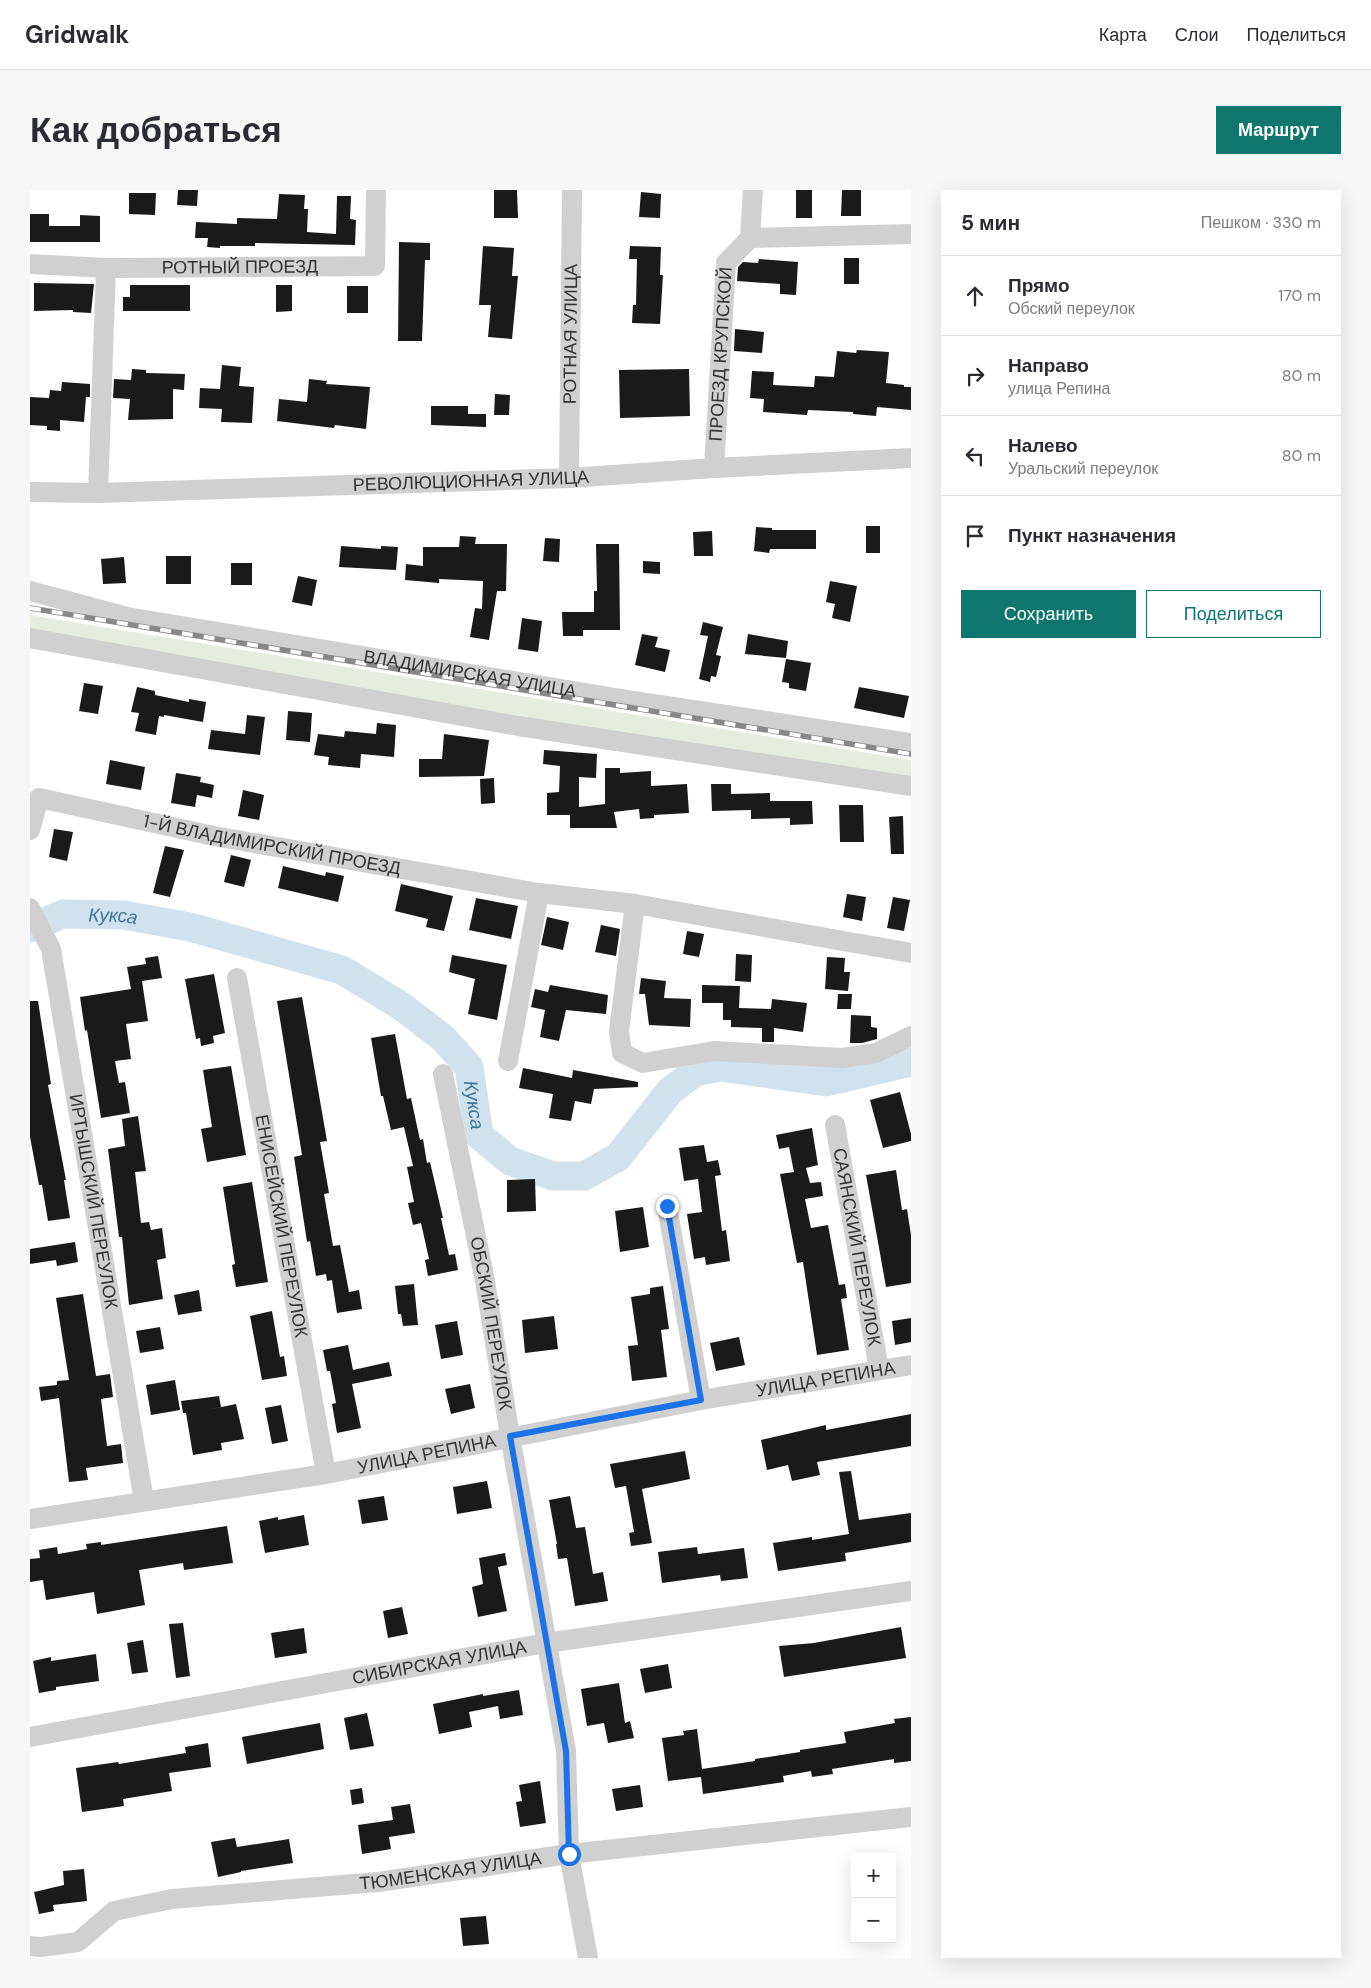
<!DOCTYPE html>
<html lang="ru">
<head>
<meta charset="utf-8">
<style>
	:root { --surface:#fff; --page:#f7f7f7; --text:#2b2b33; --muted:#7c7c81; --line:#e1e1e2; --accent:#0f766e }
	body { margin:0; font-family:"DM Sans",sans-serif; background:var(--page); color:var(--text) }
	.controls { position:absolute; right:15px; bottom:15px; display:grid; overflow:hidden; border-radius:0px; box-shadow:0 5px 20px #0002 }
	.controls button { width:45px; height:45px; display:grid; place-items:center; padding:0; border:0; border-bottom:1px solid var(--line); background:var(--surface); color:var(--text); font:25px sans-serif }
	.stop { position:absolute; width:15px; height:15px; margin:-11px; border:4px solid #1a73e8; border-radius:50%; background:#fff }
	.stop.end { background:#1a73e8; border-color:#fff; box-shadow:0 1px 5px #0008 }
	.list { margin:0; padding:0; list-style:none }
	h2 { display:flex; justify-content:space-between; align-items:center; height:65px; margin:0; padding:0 20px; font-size:21px }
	h2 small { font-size:16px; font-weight:400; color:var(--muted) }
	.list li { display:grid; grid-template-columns:32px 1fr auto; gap:15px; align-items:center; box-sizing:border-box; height:80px; padding:0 20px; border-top:1px solid var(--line) }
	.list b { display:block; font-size:19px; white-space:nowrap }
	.list p { margin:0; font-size:16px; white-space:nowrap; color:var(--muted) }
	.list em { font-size:16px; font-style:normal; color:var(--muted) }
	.actions { display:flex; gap:10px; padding:15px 20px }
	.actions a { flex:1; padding:11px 0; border:1px solid var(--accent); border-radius:0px; text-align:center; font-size:18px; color:var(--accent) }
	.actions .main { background:var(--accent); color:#fff }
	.icon { flex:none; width:28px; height:28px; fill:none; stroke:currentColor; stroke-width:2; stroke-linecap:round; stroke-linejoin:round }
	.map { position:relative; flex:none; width:881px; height:1768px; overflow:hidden; border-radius:0px }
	header { display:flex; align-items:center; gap:30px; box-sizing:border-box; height:70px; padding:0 25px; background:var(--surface); border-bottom:1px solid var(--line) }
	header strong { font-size:24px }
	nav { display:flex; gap:28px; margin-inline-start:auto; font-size:18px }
	.intro { display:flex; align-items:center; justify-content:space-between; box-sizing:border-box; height:120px; padding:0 30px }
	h1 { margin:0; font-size:35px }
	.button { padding:12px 22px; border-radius:0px; background:var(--accent); color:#fff; font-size:18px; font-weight:700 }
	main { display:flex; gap:30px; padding:0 30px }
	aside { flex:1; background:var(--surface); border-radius:0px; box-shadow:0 5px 20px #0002 }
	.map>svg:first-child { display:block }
	.green { fill:#e6ecdf }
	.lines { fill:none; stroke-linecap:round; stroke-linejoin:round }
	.river { stroke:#cfe2ee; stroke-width:29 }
	.building { fill:#1a1a1a }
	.minor { stroke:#d0d0d0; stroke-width:20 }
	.rail-casing { stroke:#888; stroke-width:5.5 }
	.rail { stroke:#fff; stroke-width:4; stroke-dasharray:11; stroke-linecap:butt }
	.route { stroke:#1a73e8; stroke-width:6 }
	.labels { text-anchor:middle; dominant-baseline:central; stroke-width:5; stroke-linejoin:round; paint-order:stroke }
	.street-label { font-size:18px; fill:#333; stroke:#fff }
	.water-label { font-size:19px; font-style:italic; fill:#3f7597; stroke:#fff }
</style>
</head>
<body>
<header>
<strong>Gridwalk</strong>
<nav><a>Карта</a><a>Слои</a><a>Поделиться</a></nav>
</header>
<div class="intro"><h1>Как добраться</h1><a class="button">Маршрут</a></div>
<main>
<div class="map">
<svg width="881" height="1768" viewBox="0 0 881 1768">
	<rect width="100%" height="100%" fill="#fff"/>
	<polygon class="green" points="0,425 881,570 881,591 520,536 0,443"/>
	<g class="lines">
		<path class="river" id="s1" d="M0,738L33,724L94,725L160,737L312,780L371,816L413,848L439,877L449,945L480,971L523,986H554L588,967L640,901L665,882L690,877L796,892L881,872"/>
	</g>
	<g class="building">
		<polygon points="148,0 168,0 167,16 147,15"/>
		<polygon points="464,0 487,0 488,28 464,28"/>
		<rect x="766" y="0" width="16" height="28"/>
		<polygon points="812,0 831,0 831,26 811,26"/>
		<polygon points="611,2 631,4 630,28 609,27"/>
		<polygon points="99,3 126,3 125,25 99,24"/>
		<polygon points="249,4 275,5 274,19 278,19 277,42 306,44 307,6 321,6 320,29 326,30 325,55 225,53 225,56 190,56 190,58 177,57 178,48 165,48 166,32 207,34 207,28 247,29"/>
		<polygon points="0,24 19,24 19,36 50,36 50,25 70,26 70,52 0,52"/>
		<polygon points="369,52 400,53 400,70 395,70 392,151 368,151"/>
		<polygon points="453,56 484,58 482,86 488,86 482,149 458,147 461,115 449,115"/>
		<polygon points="600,56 631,57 630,85 633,85 630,134 602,133 603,115 606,115 607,69 599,69"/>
		<rect x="814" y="68" width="15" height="26"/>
		<polygon points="729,69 768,72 766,105 750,104 750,94 707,91 708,77 713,72 728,73"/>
		<polygon points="4,93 64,94 61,123 43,122 43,120 4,121"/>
		<polygon points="100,95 160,95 160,121 93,121 93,107 100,107"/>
		<polygon points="246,95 262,95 262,121 246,122"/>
		<rect x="317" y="96" width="21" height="27"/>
		<polygon points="705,139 734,142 732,163 704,161"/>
		<polygon points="827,160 859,162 856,193 874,195 874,197 881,197 881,220 847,217 846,226 823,224 823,222 778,220 777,225 733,222 734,209 720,208 722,181 744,182 743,195 784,197 785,186 804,187 807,161 826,163"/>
		<polygon points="192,175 211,177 209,196 224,197 222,233 191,232 192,219 169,218 170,198 190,199"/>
		<polygon points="102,179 116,180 116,183 155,184 154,200 143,199 143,229 98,230 100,209 83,208 84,189 101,190"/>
		<polygon points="659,179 660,226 590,228 589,180"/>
		<polygon points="279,189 297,191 296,194 340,197 336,239 305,235 304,238 247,231 249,209 277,212"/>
		<polygon points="32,192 60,194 60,207 56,207 54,232 30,230 30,241 17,240 17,236 0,235 0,207 19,208 20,200 31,201"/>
		<polygon points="465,204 480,205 479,225 464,225"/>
		<polygon points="401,216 438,216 438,224 456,224 456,237 401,235"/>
		<rect x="836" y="336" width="14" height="27"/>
		<polygon points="726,337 742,338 742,340 786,340 786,359 740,359 739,363 724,361"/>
		<polygon points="682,341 683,366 664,366 663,342"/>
		<polygon points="430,346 446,347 445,354 477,354 476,401 467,401 459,450 440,447 445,418 452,419 453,391 409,389 409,393 375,390 376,374 393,376 393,357 429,357"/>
		<polygon points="515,348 530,349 529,372 513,371"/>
		<polygon points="566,354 589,354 590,440 553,440 553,446 533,446 532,422 564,422 564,401 567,401"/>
		<polygon points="311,356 351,359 351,356 368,357 366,380 309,377"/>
		<rect x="136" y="366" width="25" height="28"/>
		<polygon points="94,367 96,393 73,394 71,369"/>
		<polygon points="613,371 630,372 630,384 613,383"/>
		<rect x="201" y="373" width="21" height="22"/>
		<polygon points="268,386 287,390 282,416 262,412"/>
		<polygon points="800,391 827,396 820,432 802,428 805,414 796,412"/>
		<polygon points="492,428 512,431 508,462 488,459"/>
		<polygon points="673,432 693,437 686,465 691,466 686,487 681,486 680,492 669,489 678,446 670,445"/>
		<polygon points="612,444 628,447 625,457 640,460 635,482 605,475"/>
		<polygon points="718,444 758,451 756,468 715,464"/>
		<polygon points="756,469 781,473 776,501 759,498 759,493 752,492"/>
		<polygon points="54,493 73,496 68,524 49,521"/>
		<polygon points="107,497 125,501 125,505 159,512 159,509 176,512 173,532 134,525 134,527 129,526 126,545 105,541 109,523 101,522"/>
		<polygon points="829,497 879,506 874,528 824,518"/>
		<polygon points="258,521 282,523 280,552 256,550"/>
		<polygon points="217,525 235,527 230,565 178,559 181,540 215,544"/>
		<polygon points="347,533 366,535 364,567 331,564 330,578 298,575 299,567 284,565 288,544 314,547 315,541 346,544"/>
		<polygon points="414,544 459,550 454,586 389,587 389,569 412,569"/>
		<polygon points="514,560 567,564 566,588 549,587 549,617 575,614 575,578 590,578 590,583 621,581 621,596 657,594 659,623 624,625 624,628 610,629 609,619 584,622 587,638 540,638 540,625 517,625 517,603 529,602 530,576 513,574"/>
		<polygon points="80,570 115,577 111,600 76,594"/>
		<polygon points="146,583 171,587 170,592 184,595 182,608 167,605 165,617 141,613"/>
		<polygon points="464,588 465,613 451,614 450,589"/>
		<polygon points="681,594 701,594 701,604 740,603 740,611 782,611 783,634 760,635 760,628 721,629 721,620 682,621"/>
		<polygon points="213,600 234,605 229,630 208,626"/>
		<polygon points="809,615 833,615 834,652 810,652"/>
		<polygon points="873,626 874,664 861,664 859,627"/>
		<polygon points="24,639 43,642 37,671 19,667"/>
		<polygon points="135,656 154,660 140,707 123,703"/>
		<polygon points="201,665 221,670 214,697 194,692"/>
		<polygon points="253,676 295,686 296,682 314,686 308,712 248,698"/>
		<polygon points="371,694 423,706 414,741 396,737 398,729 365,721"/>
		<polygon points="817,704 836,707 832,731 813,727"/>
		<polygon points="863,707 880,710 874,741 857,738"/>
		<polygon points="446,708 488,716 481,749 439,740"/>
		<polygon points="517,727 539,732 533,760 511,755"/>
		<polygon points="571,735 590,739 586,766 565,762"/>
		<polygon points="657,741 674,744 669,767 653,764"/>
		<polygon points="706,764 722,765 721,792 705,791"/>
		<polygon points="422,765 477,775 467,830 438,824 445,789 419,782"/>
		<polygon points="128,766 132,788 112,791 118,831 96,834 101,869 85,871 89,893 95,892 100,923 71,928 57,840 55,841 50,807 101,799 97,777 116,774 115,768"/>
		<polygon points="797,767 815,768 814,782 820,782 818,801 795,799"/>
		<polygon points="184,784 195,843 183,846 184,853 171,856 170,848 166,849 155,789"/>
		<polygon points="611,788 636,791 634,808 661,809 660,837 619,835 615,804 609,804"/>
		<polygon points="520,795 578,805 576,824 536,820 529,851 510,847 515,820 501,817 505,799 518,802"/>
		<polygon points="672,795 710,796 709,818 741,819 742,809 777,813 773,842 744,838 744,852 732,852 732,838 701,837 701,830 693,830 693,813 672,813"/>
		<polygon points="808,804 822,804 821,819 807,819"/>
		<polygon points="272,807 297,951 290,952 299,1003 294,1004 303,1056 310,1055 319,1102 329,1100 332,1119 307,1123 302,1090 297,1091 296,1084 286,1086 280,1051 277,1052 264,967 272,965 247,811"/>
		<polygon points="0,811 8,811 21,894 18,895 36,990 34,990 40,1028 18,1031 12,995 9,995 0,947"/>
		<polygon points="821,825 841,826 841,837 847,838 847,849 832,853 820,853"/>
		<polygon points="365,844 377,909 381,908 390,950 393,949 397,973 400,972 413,1028 411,1028 419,1065 425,1064 428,1080 398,1086 395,1070 399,1069 391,1033 383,1035 378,1013 384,1012 377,977 383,976 374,937 361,940 353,906 351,906 341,848"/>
		<polygon points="201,876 216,965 177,972 171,939 182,937 173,880"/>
		<polygon points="493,878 542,888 543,880 608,892 608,897 564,899 561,914 545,911 541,931 519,928 523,904 489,898"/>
		<polygon points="870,902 881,944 881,951 853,958 840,910"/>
		<polygon points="108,926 116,981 105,982 111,1033 119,1032 121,1040 132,1038 136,1068 127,1070 133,1109 99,1115 92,1047 89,1047 78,959 95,956 92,929"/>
		<polygon points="782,938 788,975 776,978 780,993 791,992 793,1006 775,1009 781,1038 798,1035 809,1095 815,1094 817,1108 811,1109 819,1160 787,1165 773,1072 767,1073 750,984 764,982 759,957 749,959 746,945"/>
		<polygon points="674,955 677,972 688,970 691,985 685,986 692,1041 696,1040 700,1071 676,1075 675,1067 664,1069 657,1024 672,1022 668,989 654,991 649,958"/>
		<polygon points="866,980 872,1020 877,1019 881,1045 881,1093 856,1097 836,985"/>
		<polygon points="505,989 506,1021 477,1022 477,990"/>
		<polygon points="222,992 238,1092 206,1097 202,1075 205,1074 193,997"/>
		<polygon points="613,1017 619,1057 590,1062 585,1021"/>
		<polygon points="45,1052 48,1072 27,1076 26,1070 0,1074 0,1059"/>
		<polygon points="384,1094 388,1135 373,1136 371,1124 368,1124 365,1096"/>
		<polygon points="633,1096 639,1139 631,1140 637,1187 602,1191 598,1156 608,1155 601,1107 620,1104 620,1098"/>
		<polygon points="169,1100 172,1121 148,1125 144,1105"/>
		<polygon points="53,1104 66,1186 80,1184 83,1207 71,1209 77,1256 91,1254 93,1273 56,1278 58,1290 39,1292 29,1208 11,1211 9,1197 27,1195 27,1191 39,1190 26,1108"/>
		<polygon points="242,1121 250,1167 254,1166 257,1186 232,1190 220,1126"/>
		<polygon points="524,1126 528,1159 495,1163 492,1130"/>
		<polygon points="881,1128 881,1152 865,1155 862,1131"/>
		<polygon points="427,1131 433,1165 411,1169 405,1135"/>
		<polygon points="130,1137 134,1159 110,1163 106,1141"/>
		<polygon points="709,1147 715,1175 686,1181 680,1153"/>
		<polygon points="318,1155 323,1180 359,1172 362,1186 322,1194 331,1238 307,1243 302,1214 306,1213 300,1181 297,1181 293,1160"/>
		<polygon points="145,1190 150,1220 121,1225 116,1195"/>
		<polygon points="440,1194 445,1218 421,1224 415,1199"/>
		<polygon points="189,1206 191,1217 177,1220 206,1214 214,1249 191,1253 192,1260 163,1265 156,1223 153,1223 151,1211"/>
		<polygon points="251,1215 258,1251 242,1254 235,1218"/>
		<polygon points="881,1224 881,1256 787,1272 790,1285 762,1291 758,1275 737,1280 731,1250 796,1235 796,1240"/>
		<polygon points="655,1261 660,1289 612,1299 622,1353 601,1356 599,1343 604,1342 596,1296 585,1298 580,1274"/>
		<polygon points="821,1281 829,1330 881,1323 881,1352 815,1363 816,1371 748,1381 743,1353 782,1347 782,1350 819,1344 809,1282"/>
		<polygon points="457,1291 462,1318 427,1324 423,1297"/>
		<polygon points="354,1306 358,1330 332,1334 328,1310"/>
		<polygon points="540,1306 546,1338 555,1337 563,1384 573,1382 578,1411 545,1416 537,1368 528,1369 526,1354 527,1354 519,1310"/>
		<polygon points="274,1325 279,1355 235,1363 229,1331 248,1327 248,1330"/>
		<polygon points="197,1336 203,1373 154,1380 153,1373 109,1380 115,1415 67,1424 64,1402 16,1410 13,1390 0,1392 0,1369 10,1368 9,1360 27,1357 28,1364 57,1359 56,1354 71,1352 71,1355"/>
		<polygon points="667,1357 668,1364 714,1358 718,1388 691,1391 690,1385 632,1393 628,1362"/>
		<polygon points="475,1363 477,1375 468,1377 477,1421 448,1427 442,1397 453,1394 449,1368"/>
		<polygon points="372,1417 378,1444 358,1448 353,1421"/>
		<polygon points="153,1433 160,1486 146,1488 139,1434"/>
		<polygon points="871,1437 876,1468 754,1487 749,1456 784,1453"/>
		<polygon points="274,1438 277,1463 245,1468 241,1443"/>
		<polygon points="113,1450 118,1482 102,1484 97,1453"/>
		<polygon points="66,1464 69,1491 26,1497 26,1500 9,1503 3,1471 21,1467 21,1471"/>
		<polygon points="638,1474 642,1498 615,1503 610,1479"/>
		<polygon points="589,1493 595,1533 600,1531 604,1548 578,1553 574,1533 557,1536 551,1499"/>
		<polygon points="489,1500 493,1525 470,1529 468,1516 439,1522 442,1537 409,1544 403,1514 453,1504 453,1506"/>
		<polygon points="337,1523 344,1556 320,1560 314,1528"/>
		<polygon points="881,1527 881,1571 864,1573 864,1569 802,1579 803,1584 782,1587 781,1581 753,1586 754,1592 673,1604 671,1587 638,1591 632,1548 654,1545 653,1541 667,1539 672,1579 725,1571 725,1569 770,1562 770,1560 816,1553 814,1542 865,1533 864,1529"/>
		<polygon points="290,1533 294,1559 217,1574 212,1547"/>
		<polygon points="178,1553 181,1577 139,1583 142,1601 93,1609 94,1616 52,1622 46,1578 88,1572 89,1574 156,1563 155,1557"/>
		<polygon points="510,1591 516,1633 490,1637 486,1612 492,1611 489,1595"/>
		<polygon points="610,1595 613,1617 586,1621 582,1599"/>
		<polygon points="332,1598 334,1613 322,1615 320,1600"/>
		<polygon points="380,1614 385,1643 359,1647 361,1659 332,1664 328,1635 363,1630 361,1617"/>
		<polygon points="205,1648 207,1657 259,1649 263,1673 211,1681 211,1682 188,1687 181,1652"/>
		<polygon points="54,1679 57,1711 23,1715 24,1721 9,1724 4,1702 34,1695 33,1681"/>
		<polygon points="456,1726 459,1754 433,1756 430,1728"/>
	</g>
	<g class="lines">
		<g class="minor">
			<polyline points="720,48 881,44"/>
			<path id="s2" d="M0,74L76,78L345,76L346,0"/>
			<path id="s3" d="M684,278L696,73L720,48L723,0"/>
			<path id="s4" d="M539,288L542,0"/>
			<path id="s5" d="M0,302L68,303L539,288L684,278L881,268"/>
			<polyline points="68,303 76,78"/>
			<path id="s6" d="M0,401L97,427L585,508L881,553"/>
			<polyline points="0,448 488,536 881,596"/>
			<path id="s7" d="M0,640L9,608L184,646L509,703L605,714L881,763"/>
			<polyline points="605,714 589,841 592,863 613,873 684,861 812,868 846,863 881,846"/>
			<path id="s8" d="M0,718L21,759L114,1311"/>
			<path id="s9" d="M207,788L296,1284"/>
			<polyline points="478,871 509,703"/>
			<path id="s10" d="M413,884L455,1091L480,1246L536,1561L539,1664L558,1768"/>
			<path id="s11" d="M805,935L849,1179"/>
			<polyline points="637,1016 671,1210"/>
			<path id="s12" d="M0,1329L296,1284L671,1210L881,1175"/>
			<path id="s13" d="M0,1547L516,1453L881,1401"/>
			<path id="s14" d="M0,1756L10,1757L48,1752L84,1721L142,1709L348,1692L539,1664L881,1627"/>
		</g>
		<defs>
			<polyline id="rail" points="0,418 881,564"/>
		</defs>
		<use href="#rail" class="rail-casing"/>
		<use href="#rail" class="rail"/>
	</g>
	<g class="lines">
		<polyline class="route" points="539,1664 536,1561 480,1246 671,1210 637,1016"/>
	</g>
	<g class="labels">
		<g class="street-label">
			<text stroke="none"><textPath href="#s2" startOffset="210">РОТНЫЙ ПРОЕЗД</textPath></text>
			<text stroke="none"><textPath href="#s4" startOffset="144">РОТНАЯ УЛИЦА</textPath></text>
			<text stroke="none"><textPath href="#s3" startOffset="114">ПРОЕЗД КРУПСКОЙ</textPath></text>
			<text stroke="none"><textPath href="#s5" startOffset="441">РЕВОЛЮЦИОННАЯ УЛИЦА</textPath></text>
			<text stroke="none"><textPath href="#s6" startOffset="448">ВЛАДИМИРСКАЯ УЛИЦА</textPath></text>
			<text stroke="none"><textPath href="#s7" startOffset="271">1-Й ВЛАДИМИРСКИЙ ПРОЕЗД</textPath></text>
			<text stroke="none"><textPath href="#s8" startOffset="302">ИРТЫШСКИЙ ПЕРЕУЛОК</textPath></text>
			<text stroke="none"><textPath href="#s9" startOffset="252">ЕНИСЕЙСКИЙ ПЕРЕУЛОК</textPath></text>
			<text stroke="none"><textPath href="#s11" startOffset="124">САЯНСКИЙ ПЕРЕУЛОК</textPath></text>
			<text stroke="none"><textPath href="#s10" startOffset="254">ОБСКИЙ ПЕРЕУЛОК</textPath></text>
			<text stroke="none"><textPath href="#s12" startOffset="808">УЛИЦА РЕПИНА</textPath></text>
			<text stroke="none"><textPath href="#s12" startOffset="402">УЛИЦА РЕПИНА</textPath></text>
			<text stroke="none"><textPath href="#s13" startOffset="416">СИБИРСКАЯ УЛИЦА</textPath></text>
			<text stroke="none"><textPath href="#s14" startOffset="435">ТЮМЕНСКАЯ УЛИЦА</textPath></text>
		</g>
		<g class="water-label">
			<text stroke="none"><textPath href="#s1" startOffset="86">Кукса</textPath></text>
			<text stroke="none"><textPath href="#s1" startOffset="521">Кукса</textPath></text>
		</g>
	</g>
</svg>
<div class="controls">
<button>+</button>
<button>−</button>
</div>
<div class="stop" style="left:539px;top:1664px"></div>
<div class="stop end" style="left:637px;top:1016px"></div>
</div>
<aside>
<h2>5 мин<small>Пешком · 330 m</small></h2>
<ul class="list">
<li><svg class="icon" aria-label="ahead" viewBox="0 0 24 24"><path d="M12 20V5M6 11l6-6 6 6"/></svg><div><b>Прямо</b><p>Обский переулок</p></div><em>170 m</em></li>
<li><svg class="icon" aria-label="right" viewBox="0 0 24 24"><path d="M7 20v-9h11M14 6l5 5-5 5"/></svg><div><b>Направо</b><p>улица Репина</p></div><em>80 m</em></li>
<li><svg class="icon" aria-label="left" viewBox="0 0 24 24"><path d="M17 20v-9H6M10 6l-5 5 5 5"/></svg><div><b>Налево</b><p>Уральский переулок</p></div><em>80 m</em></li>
<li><svg class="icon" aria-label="arrive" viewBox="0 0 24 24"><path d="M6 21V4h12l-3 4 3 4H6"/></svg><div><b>Пункт назначения</b></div></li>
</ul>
<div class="actions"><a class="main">Сохранить</a><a>Поделиться</a></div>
</aside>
</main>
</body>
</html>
